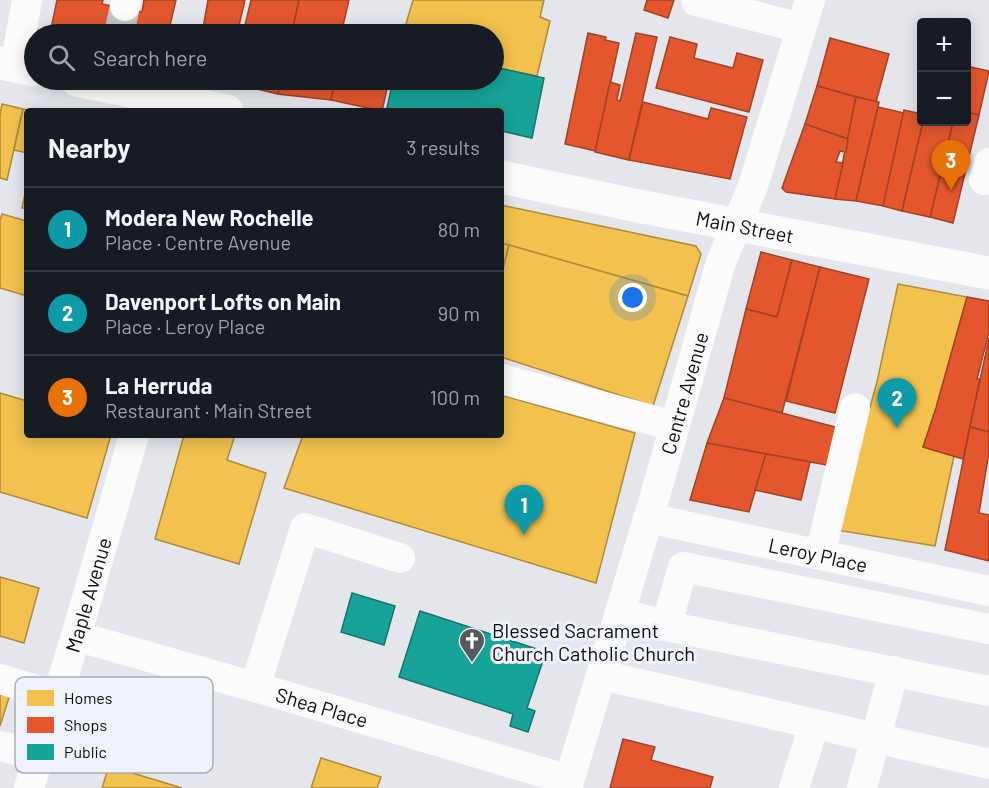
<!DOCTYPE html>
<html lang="en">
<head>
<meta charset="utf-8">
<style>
	:root { --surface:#171b24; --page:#242831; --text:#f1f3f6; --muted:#9ea1a6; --line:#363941; --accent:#0f766e }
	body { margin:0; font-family:Barlow,sans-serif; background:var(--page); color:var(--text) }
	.controls { position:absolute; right:18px; top:18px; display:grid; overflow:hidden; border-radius:6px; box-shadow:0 3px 15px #0003 }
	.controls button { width:54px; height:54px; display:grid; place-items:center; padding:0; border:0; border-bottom:2px solid var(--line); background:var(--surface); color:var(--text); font:30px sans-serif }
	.you { position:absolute; left:633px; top:298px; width:21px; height:21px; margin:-15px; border:4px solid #fff; border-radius:50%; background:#1a73e8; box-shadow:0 0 0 9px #1a73e833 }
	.badge { display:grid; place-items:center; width:39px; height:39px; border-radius:50%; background:var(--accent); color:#fff; font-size:20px; font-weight:700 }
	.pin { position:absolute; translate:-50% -50px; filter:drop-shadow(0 2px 3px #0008) }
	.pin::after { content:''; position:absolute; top:32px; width:21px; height:18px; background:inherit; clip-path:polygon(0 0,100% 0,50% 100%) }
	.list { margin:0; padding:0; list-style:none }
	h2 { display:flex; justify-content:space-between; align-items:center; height:78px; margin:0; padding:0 24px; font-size:26px }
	h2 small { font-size:20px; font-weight:400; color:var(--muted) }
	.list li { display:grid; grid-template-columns:39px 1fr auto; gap:18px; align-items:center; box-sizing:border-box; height:84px; padding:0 24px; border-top:2px solid var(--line) }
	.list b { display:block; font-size:22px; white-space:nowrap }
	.list p { margin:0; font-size:20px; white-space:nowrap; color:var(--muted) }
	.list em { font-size:20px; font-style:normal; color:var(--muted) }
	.icon { flex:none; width:33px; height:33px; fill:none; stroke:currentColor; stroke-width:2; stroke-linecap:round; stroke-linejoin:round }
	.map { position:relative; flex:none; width:989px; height:788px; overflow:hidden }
	.search { position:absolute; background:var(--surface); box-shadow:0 3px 15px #0003; left:24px; top:24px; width:480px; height:66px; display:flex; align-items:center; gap:15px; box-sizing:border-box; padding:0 21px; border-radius:33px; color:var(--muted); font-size:22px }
	.panel { position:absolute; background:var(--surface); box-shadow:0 3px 15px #0003; left:24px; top:108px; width:480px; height:330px; border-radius:6px }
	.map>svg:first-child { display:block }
	.homes { fill:#f2c14e; stroke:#ad8b3b; stroke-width:1.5 }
	.shops { fill:#e4572e; stroke:#a34125; stroke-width:1.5 }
	.public { fill:#17a398; stroke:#14766f; stroke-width:1.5 }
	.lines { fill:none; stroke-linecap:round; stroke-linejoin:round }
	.minor-tunnel { stroke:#c4c5ca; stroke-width:30; stroke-dasharray:30 15; stroke-linecap:butt }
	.minor { stroke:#fbfbfc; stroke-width:30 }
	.major { stroke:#fbfbfc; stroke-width:33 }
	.labels { text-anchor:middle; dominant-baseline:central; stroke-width:6; stroke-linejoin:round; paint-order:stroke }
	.street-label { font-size:20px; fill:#0c0d10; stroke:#eff1fb }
	.poi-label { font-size:20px; fill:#0c0d10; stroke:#eff1fb; text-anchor:start }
	.key { fill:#eff1fb; stroke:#abadb4; stroke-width:1.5 }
	.key-label { font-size:16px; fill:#0c0d10 }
</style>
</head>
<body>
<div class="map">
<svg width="989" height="788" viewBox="0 0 989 788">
	<rect width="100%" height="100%" fill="#e5e6eb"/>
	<g class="homes">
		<polygon points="413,0 544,0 540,17 550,21 537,76 494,67 494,34 403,34"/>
		<polygon points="2,104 23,109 7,180 0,178 0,115"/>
		<polygon points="23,109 34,111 27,111 27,153 14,150"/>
		<polygon points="27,184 27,209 22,208"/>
		<polygon points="501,205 696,246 701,254 688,296 501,243"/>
		<polygon points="2,214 27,221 27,296 0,288 0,220"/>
		<polygon points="501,243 509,245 501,277"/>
		<polygon points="509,245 688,296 653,406 501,357 501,277"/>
		<polygon points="898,284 967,297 936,408 923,447 954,456 935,546 836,530 877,382"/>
		<polygon points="0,393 27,401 27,435 111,435 87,518 0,492"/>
		<polygon points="501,395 635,433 596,583 284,488 303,435 501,435"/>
		<polygon points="184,435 235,435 227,460 266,473 239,564 155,539"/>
		<polygon points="0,577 39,588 24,643 0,636"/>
		<polygon points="0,685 12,688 0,726"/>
		<polygon points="321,758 381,777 377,788 311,788"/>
		<polygon points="109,766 182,788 102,788"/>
	</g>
	<g class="shops">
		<polygon points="57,0 103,0 102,4 142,12 144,0 176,0 168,34 75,34 51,29"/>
		<polygon points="208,0 245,0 237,34 202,34"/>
		<polygon points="251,0 299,0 292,32 288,32 288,34 243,34"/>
		<polygon points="299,0 349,0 341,34 295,34 292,32"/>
		<polygon points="647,0 674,0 668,18 644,10"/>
		<polygon points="588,33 606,37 605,40 619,43 596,151 565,144"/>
		<polygon points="636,33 657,37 629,160 595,152 610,82 620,85 617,100 620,101"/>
		<polygon points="670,37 697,44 694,58 733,68 737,53 763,60 749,112 656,88"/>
		<polygon points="830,38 889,54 876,102 817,86"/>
		<polygon points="966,66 989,71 979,115 966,112"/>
		<polygon points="234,80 281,80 278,94 233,83"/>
		<polygon points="281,80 335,80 331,100 278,94"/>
		<polygon points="335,80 389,80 382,111 331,100"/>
		<polygon points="817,86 856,97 848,139 805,124"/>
		<polygon points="856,97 879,102 856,201 835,199"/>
		<polygon points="643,102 708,119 711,108 747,117 730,179 629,160"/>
		<polygon points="878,107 904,113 883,206 856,201"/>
		<polygon points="904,110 922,114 923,122 902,211 883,206"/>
		<polygon points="966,112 979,115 953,223 930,217 953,122 966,122"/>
		<polygon points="923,122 953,122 930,217 902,211"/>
		<polygon points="805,124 848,139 846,152 840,151 836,162 843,163 835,199 786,192 782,188"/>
		<polygon points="761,252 792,260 777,317 746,309"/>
		<polygon points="792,260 820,267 782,413 724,398 746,309 777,317"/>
		<polygon points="820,267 869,279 835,413 786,401"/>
		<polygon points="967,297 989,301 989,332 977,379 980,379 963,459 923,447 936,408"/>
		<polygon points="989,338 989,432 970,427"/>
		<polygon points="724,398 843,429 832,466 707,443"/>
		<polygon points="970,427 989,432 989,452 979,513 989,515 989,561 945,550"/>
		<polygon points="707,443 766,454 749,512 690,500"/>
		<polygon points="766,454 810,462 801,500 755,490"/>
		<polygon points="623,739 655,747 651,760 713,777 710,788 610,788"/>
	</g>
	<g class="public">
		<polygon points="494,67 544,78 532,138 501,131 501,111 400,111 387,108 393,80 494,80"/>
		<polygon points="352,593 395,606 384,645 341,632"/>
		<polygon points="420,611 546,652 527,708 535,711 528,732 510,726 513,714 399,677"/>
	</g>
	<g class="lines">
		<polyline class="minor-tunnel" points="119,34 125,6"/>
		<g class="minor">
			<polyline points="696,1 801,28"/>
			<polyline points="125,6 126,0"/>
			<polyline points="15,66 27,0"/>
			<polyline points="984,180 989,163"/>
			<polyline points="501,379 674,426"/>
			<path id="s1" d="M648,518L989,591"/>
			<polyline points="820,555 855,408"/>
			<polyline points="620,613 666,626 989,691"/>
			<polyline points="666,626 683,567 989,629"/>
			<path id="s2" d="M76,636L255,687L569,780"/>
			<polyline points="601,675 989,764"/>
			<polyline points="0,679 57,696"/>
			<polyline points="255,687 305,528 400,558"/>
			<polyline points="0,746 39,756"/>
			<path id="s3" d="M29,788L76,636L134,435"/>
			<path id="s4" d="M567,788L655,496L721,262L753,186L810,0"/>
			<polyline points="794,788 814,725"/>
			<polyline points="862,788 894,671"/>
		</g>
		<g class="major">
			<polyline points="0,63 34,70"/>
			<polyline points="77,80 227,111"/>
			<path id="s5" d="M501,177L638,206L989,273"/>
		</g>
	</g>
	<defs>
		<symbol id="church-pin" viewBox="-11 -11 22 30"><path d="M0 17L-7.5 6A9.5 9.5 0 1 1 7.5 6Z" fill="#58595d" stroke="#eff1fb"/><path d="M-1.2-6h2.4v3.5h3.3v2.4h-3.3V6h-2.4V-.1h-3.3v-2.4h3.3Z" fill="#fff"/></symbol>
	</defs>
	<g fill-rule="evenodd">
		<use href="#church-pin" x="457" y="626" width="30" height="40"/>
	</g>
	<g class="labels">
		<g class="street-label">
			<text stroke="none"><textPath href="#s5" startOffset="249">Main Street</textPath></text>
			<text stroke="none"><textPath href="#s4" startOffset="412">Centre Avenue</textPath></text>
			<text stroke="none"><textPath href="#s1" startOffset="174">Leroy Place</textPath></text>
			<text stroke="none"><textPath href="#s3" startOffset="202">Maple Avenue</textPath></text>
			<text stroke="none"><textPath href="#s2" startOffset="256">Shea Place</textPath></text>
		</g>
		<g class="poi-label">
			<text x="492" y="630">Blessed Sacrament<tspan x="492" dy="23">Church Catholic Church</tspan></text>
		</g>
	</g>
	<rect x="15" y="677" width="198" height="96" rx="9" class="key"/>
	<rect x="27" y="690" width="27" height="16" fill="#f2c14e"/>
	<rect x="27" y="717" width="27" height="16" fill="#e4572e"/>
	<rect x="27" y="744" width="27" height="16" fill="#17a398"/>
	<g class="key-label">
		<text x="64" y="704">Homes</text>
		<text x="64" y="731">Shops</text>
		<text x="64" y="758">Public</text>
	</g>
</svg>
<div class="controls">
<button>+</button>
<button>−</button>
</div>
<div class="you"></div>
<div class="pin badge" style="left:524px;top:535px;background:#0f9aa8">1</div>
<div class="pin badge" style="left:897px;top:428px;background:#0f9aa8">2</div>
<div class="pin badge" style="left:951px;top:190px;background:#e8710a">3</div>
<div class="search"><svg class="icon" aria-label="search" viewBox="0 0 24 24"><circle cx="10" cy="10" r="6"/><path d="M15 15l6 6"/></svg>Search here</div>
<section class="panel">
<h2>Nearby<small>3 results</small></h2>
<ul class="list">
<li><span class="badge" style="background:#0f9aa8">1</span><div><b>Modera New Rochelle</b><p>Place · Centre Avenue</p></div><em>80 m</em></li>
<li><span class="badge" style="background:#0f9aa8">2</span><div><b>Davenport Lofts on Main</b><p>Place · Leroy Place</p></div><em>90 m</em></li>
<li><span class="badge" style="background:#e8710a">3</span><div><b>La Herruda</b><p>Restaurant · Main Street</p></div><em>100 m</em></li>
</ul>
</section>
</div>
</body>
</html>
